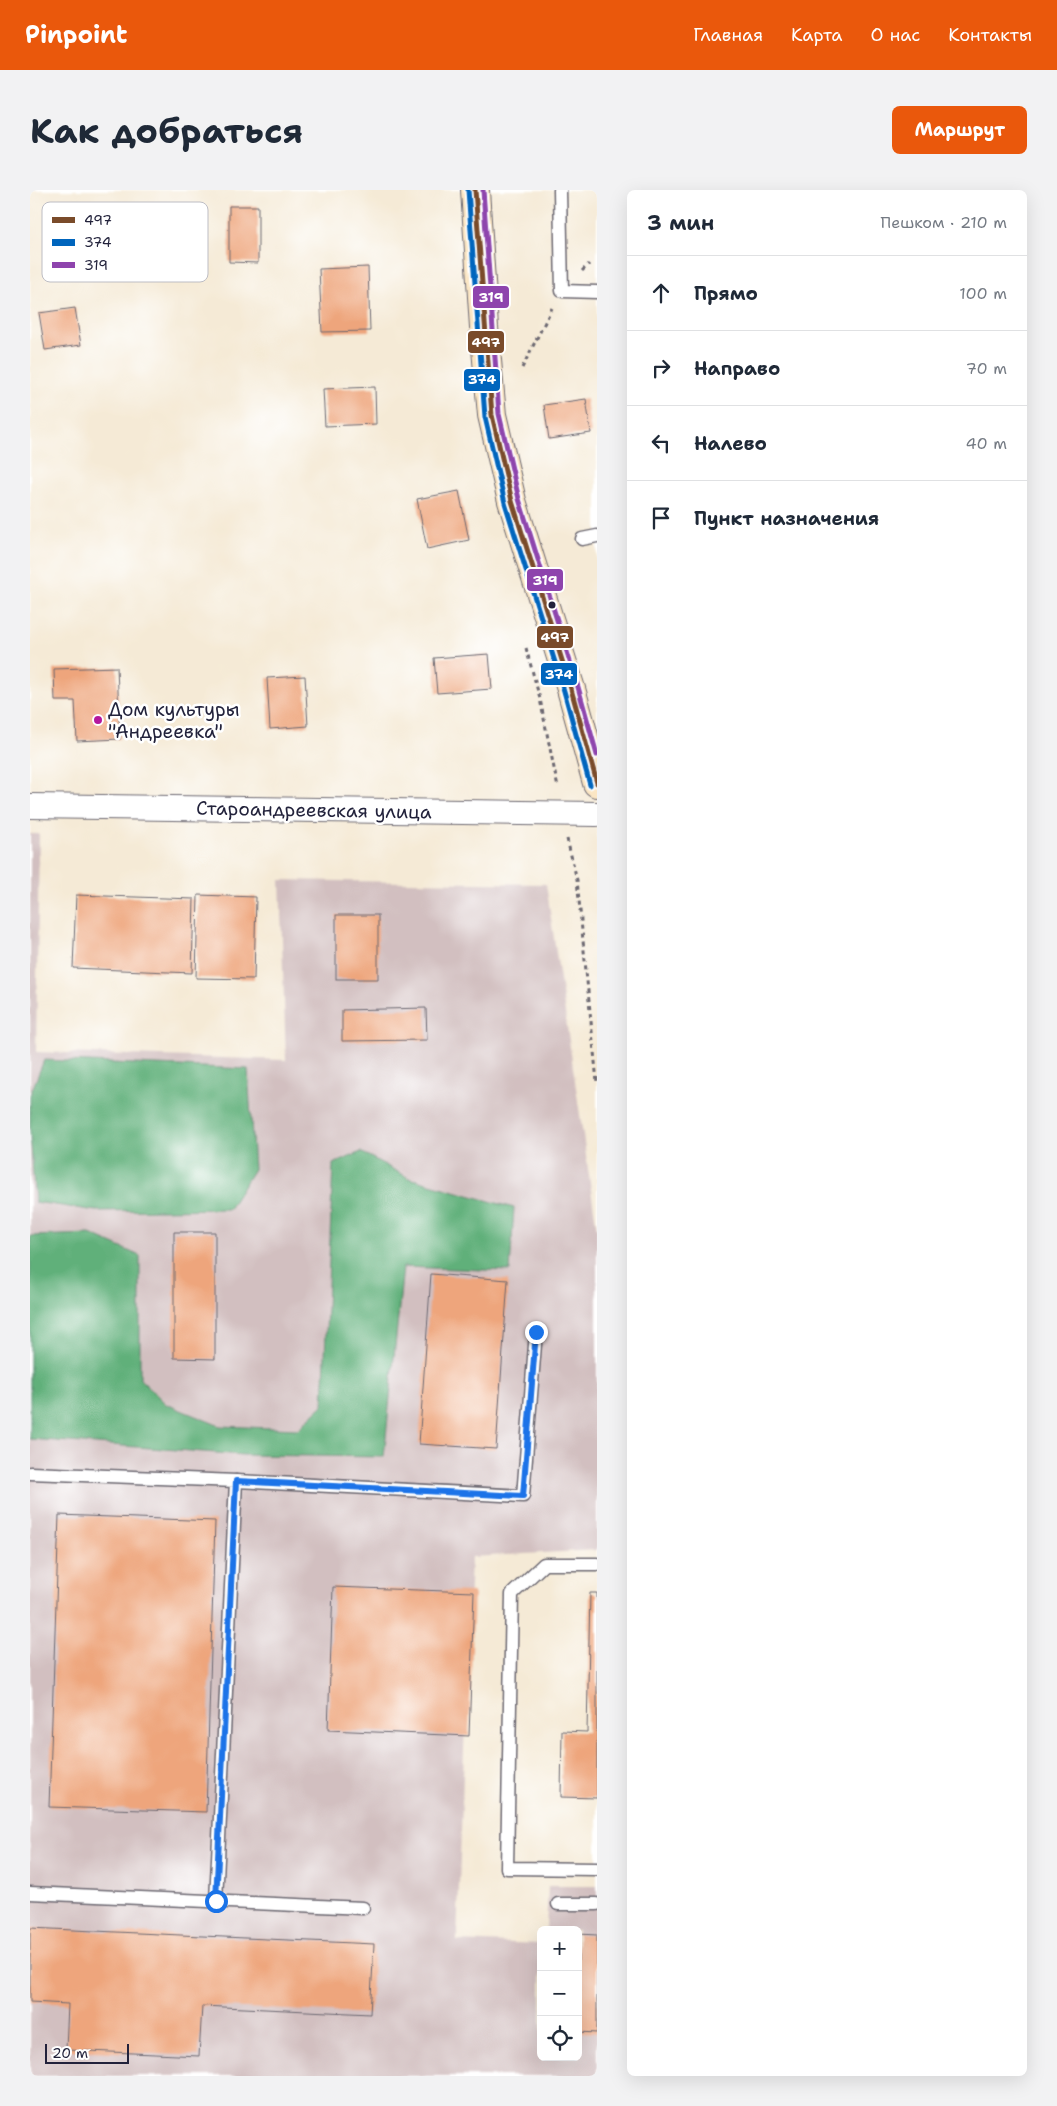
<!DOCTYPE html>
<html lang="ru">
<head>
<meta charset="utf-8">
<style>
	:root { --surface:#fff; --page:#f2f2f3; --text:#1f2937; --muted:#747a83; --line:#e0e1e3; --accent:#ea580c }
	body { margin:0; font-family:"Shantell Sans",sans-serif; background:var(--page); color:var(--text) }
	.controls { position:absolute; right:15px; bottom:15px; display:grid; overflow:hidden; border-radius:8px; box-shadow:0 5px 20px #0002 }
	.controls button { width:45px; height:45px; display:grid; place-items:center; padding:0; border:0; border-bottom:1px solid var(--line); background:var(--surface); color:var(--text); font:25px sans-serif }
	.scale { position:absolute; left:15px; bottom:12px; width:84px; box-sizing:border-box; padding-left:5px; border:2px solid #22223b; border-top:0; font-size:14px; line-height:18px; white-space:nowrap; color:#22223b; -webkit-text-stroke:4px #fff; paint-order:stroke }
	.stop { position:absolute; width:15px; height:15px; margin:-11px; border:4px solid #1a73e8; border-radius:50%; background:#fff }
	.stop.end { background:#1a73e8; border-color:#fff; box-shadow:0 1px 5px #0008 }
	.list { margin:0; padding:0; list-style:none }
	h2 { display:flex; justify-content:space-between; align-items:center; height:65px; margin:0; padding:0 20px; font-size:21px }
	h2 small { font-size:16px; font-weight:400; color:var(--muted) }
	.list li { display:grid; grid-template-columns:32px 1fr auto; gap:15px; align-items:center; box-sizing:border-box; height:75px; padding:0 20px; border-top:1px solid var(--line) }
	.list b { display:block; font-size:19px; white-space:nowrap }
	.list em { font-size:16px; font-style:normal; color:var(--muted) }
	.icon { flex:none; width:28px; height:28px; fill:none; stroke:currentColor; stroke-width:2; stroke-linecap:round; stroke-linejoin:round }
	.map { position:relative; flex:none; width:567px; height:1886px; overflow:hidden; border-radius:8px }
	header { display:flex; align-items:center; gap:30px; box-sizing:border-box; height:70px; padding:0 25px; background:var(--accent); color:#fff }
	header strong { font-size:24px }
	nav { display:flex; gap:28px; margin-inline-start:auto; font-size:18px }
	.intro { display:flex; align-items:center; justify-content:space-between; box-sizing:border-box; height:120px; padding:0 30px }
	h1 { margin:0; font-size:35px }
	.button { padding:12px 22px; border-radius:8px; background:var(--accent); color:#fff; font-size:18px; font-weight:700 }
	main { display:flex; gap:30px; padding:0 30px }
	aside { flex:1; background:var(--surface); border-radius:8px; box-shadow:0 5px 20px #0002 }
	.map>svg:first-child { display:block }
	.industrial { fill:#d2bfc0 }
	.forest { fill:#61b07a; stroke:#42695a }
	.building { fill:#eea57b }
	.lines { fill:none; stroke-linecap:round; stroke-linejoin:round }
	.lane-casing { stroke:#6c6871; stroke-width:15 }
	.street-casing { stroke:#6c6871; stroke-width:26 }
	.secondary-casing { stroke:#6c6871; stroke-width:30 }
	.path { stroke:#6c6871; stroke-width:3; stroke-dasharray:4 4; stroke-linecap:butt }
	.lane { stroke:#fff; stroke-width:12 }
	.street { stroke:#fff; stroke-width:24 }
	.secondary { stroke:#fbe6c4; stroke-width:28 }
	.bus-1-casing { stroke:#fff; stroke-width:9 }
	.bus-2-casing { stroke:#fff; stroke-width:9 }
	.bus-3-casing { stroke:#fff; stroke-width:9 }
	.bus-1 { stroke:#7a4b2a; stroke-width:5 }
	.bus-2 { stroke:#0065bd; stroke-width:5 }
	.bus-3 { stroke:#8e44ad; stroke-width:5 }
	.route { stroke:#1a73e8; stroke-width:6 }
	.bus-dot { fill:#22223b; stroke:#fff; stroke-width:2 }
	.poi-dot { fill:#b5179e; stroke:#fff; stroke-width:2 }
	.labels { text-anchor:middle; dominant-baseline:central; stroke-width:5; stroke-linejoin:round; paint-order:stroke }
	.poi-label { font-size:19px; fill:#22223b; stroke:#fff; text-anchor:start }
	.street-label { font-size:19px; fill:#22223b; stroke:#fff }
	.key { fill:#fff; stroke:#bdbdc4; stroke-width:1 }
	.key-label { font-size:14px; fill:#22223b }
	.line-badge { stroke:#fff; stroke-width:2 }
	.badge-label { font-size:14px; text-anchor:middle; font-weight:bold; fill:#fff }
</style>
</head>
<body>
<header>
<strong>Pinpoint</strong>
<nav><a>Главная</a><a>Карта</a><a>О нас</a><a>Контакты</a></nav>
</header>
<div class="intro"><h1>Как добраться</h1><a class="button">Маршрут</a></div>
<main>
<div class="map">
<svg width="567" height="1886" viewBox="0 0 567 1886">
	<rect width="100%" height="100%" fill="#fff"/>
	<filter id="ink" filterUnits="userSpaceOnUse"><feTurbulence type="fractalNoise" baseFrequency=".02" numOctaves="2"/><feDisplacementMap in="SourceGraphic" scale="10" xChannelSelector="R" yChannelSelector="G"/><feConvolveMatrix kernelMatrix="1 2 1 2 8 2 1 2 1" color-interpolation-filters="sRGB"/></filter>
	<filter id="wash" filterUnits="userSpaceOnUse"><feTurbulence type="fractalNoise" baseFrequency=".0096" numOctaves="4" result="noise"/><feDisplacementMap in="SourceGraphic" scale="20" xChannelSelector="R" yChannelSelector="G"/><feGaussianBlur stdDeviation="1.12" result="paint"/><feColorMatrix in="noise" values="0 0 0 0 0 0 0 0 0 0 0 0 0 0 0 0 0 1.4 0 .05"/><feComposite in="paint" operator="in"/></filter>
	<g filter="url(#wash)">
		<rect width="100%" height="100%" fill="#f5ead6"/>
		<polygon class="industrial" points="0,644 9,644 6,862 256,870 250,690 516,694 567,1040 567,1360 441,1367 427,1751 511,1754 511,1867 548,1867 548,1740 516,1740 518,1696 567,1696 567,1886 0,1886"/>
		<g class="forest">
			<polygon points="14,870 218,879 224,979 199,1019 66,1021 5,1012 0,941 0,905"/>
			<polygon points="331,962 379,988 484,1018 480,1081 373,1077 354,1267 213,1265 0,1249 0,1046 60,1044 110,1066 110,1189 136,1214 190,1236 268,1239 293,1215 303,974"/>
		</g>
		<g id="blocks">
			<g class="building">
				<polygon points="199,16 228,16 228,73 199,72"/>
				<polygon points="338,77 340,141 292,142 289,79"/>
				<polygon points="45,118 51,155 15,160 9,123"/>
				<polygon points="345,197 346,234 295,236 293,199"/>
				<polygon points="556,209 561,243 519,249 514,215"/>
				<polygon points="429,301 439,350 397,359 387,309"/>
				<polygon points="459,464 462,499 407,503 404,468"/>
				<polygon points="87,477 90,549 47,551 45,511 25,511 24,479"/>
				<polygon points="275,486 278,536 240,539 237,488"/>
				<polygon points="46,705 164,709 162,783 43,778"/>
				<polygon points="168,705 226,707 224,789 166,788"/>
				<rect x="306" y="725" width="42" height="64"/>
				<polygon points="396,818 397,850 312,851 312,820"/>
				<polygon points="144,1042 185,1042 185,1169 144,1168"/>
				<polygon points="401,1084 478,1090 466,1259 389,1254"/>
				<polygon points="29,1325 185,1331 176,1622 19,1617"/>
				<polygon points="303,1397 444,1402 439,1546 298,1540"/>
				<polygon points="560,1403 567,1403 567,1608 531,1607 532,1541 557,1542"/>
				<polygon points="0,1738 344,1754 340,1824 172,1816 169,1866 36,1860 38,1814 0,1812"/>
				<polygon points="548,1744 567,1745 567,1843 548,1842"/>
			</g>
		</g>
	</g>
	<g filter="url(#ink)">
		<use href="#blocks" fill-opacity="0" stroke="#6c6871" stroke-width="1"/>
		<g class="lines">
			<defs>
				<g id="lane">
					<polyline points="530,0 532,101 567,102"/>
					<polyline points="552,349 567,346"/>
					<polyline points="0,1283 206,1291 186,1711"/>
					<polyline points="206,1291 493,1306 506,1142"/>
					<polyline points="567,1374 514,1374 482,1404 477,1678 567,1679"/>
					<polyline points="0,1703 333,1718"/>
					<polyline points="528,1714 567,1714"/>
				</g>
				<polyline id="street" points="0,616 567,624"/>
				<polyline id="secondary" points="445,0 454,137 462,225 482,311 541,499 567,593"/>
			</defs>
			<use href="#lane" class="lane-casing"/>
			<use href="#street" class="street-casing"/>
			<use href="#secondary" class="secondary-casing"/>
			<g class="path">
				<polyline points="552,81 559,74"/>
				<polyline points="492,178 522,118"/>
				<polyline points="496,458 510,509 528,598"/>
				<polyline points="537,649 547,690 567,892"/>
			</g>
			<use href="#lane" class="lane"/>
			<use href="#street" class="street"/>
			<use href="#secondary" class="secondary"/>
			<defs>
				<polyline id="bus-1" points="445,0 462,225 482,311 541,499 567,593"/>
				<polyline id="bus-2" points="438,0 455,227 475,313 534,501 560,595"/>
				<polyline id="bus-3" points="453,0 469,224 489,309 548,497 567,565"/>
			</defs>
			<use href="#bus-1" class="bus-1-casing"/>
			<use href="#bus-2" class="bus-2-casing"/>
			<use href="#bus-3" class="bus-3-casing"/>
			<use href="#bus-1" class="bus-1"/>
			<use href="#bus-2" class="bus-2"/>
			<use href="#bus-3" class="bus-3"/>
		</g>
	</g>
	<g class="lines" filter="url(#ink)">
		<polyline class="route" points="186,1711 206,1291 493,1306 506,1142"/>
	</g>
	<circle class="bus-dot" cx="522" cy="415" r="4.5"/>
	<circle class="poi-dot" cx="68" cy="530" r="5"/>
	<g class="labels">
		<g class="poi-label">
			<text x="78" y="519">Дом культуры<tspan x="78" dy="22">"Андреевка"</tspan></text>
		</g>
		<g class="street-label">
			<text transform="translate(284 620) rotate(1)">Староандреевская улица</text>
		</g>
	</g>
	<rect x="12" y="12" width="166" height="80" rx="8" class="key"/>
	<rect x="22" y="27" width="23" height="6" fill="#7a4b2a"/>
	<rect x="22" y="49" width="23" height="7" fill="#0065bd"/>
	<rect x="22" y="72" width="23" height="6" fill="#8e44ad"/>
	<g class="key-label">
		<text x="54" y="35">497</text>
		<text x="54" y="57">374</text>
		<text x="54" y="80">319</text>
	</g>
	<g class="line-badge">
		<rect x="442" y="95" width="38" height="24" rx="5" fill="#8e44ad"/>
		<rect x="437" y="140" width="38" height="24" rx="5" fill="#7a4b2a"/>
		<rect x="433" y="178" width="38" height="24" rx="5" fill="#0065bd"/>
		<rect x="496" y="378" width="38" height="24" rx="5" fill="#8e44ad"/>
		<rect x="506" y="435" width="38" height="24" rx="5" fill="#7a4b2a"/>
		<rect x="510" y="472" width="38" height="24" rx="5" fill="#0065bd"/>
	</g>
	<g class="badge-label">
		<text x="461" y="112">319</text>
		<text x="456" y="157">497</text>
		<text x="452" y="194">374</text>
		<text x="515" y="395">319</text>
		<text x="525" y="452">497</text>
		<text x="529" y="489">374</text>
	</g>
</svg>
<div class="controls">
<button>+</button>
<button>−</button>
<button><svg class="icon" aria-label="locate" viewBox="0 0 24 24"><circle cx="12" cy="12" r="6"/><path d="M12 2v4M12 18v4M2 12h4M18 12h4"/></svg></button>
</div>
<div class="scale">20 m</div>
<div class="stop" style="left:186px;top:1711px"></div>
<div class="stop end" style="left:506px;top:1142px"></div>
</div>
<aside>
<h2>3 мин<small>Пешком · 210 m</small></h2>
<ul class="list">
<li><svg class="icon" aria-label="ahead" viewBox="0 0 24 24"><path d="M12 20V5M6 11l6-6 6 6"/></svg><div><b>Прямо</b></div><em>100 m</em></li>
<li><svg class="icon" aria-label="right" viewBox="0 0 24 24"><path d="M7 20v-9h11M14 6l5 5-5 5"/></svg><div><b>Направо</b></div><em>70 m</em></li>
<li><svg class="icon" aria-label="left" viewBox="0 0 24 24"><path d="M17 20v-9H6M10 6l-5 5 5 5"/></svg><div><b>Налево</b></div><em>40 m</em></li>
<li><svg class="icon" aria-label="arrive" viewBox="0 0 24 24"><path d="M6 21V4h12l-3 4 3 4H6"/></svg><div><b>Пункт назначения</b></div></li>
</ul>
</aside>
</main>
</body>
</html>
